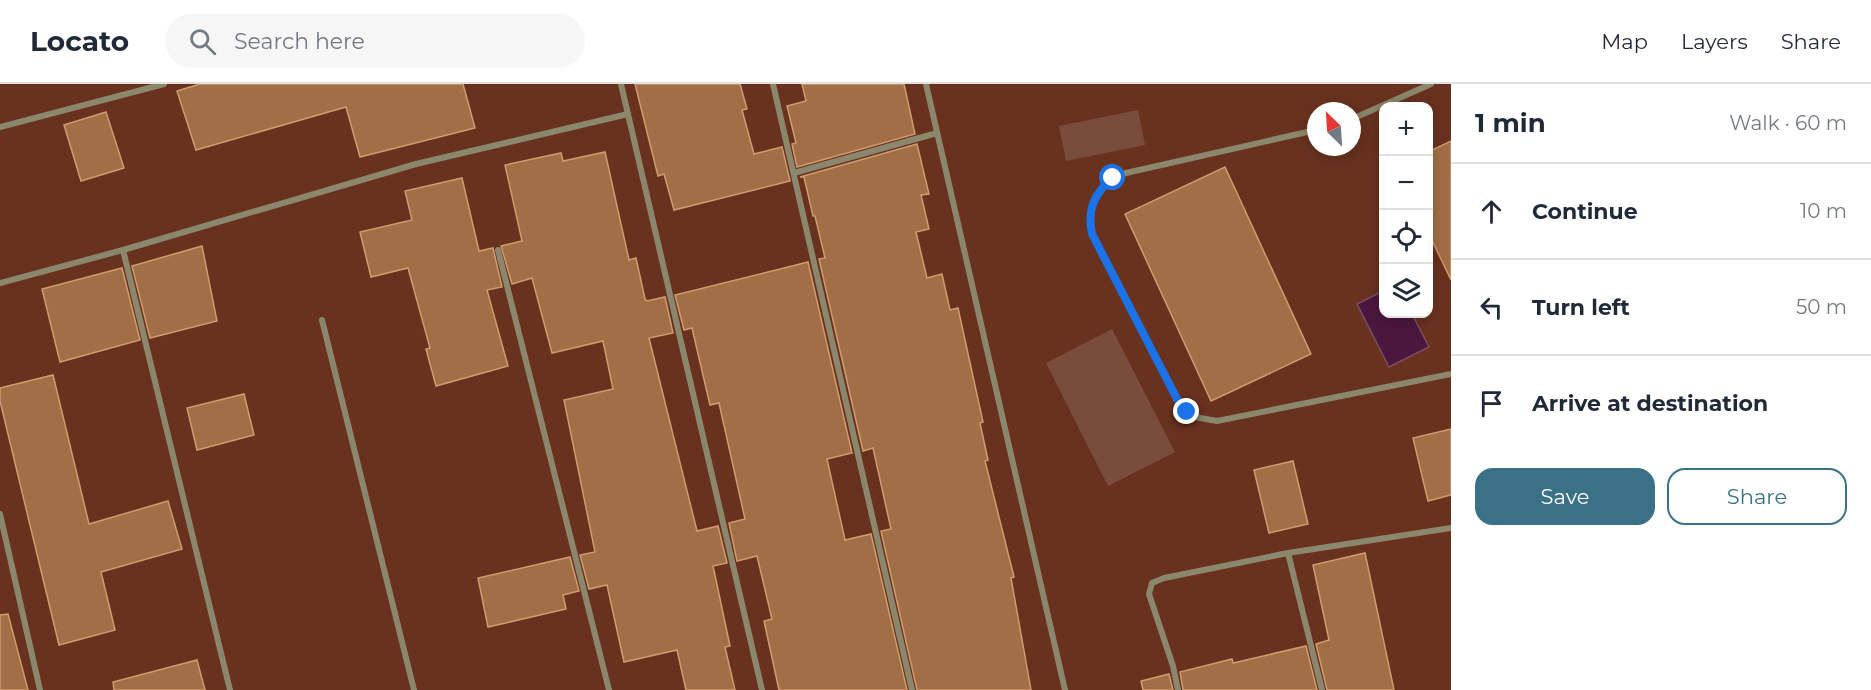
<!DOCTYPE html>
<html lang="en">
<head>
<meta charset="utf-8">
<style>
	:root { --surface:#fff; --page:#f6f6f7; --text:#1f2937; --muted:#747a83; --line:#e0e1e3; --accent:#3a7186 }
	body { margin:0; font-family:Montserrat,sans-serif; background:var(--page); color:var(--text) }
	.controls { position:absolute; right:18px; top:18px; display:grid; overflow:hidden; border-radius:12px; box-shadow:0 3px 15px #0003 }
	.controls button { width:54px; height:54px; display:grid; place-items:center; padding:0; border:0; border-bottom:2px solid var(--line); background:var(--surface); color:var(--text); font:30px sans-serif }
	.compass { position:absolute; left:1307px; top:18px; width:54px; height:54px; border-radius:50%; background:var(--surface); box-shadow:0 3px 15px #0003; rotate:335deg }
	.stop { position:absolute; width:18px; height:18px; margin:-14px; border:4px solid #1a73e8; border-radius:50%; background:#fff }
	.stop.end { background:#1a73e8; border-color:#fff; box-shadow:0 2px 6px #0008 }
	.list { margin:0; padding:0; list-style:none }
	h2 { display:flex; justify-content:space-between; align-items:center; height:78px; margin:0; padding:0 24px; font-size:26px }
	h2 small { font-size:20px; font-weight:400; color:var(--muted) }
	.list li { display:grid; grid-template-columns:39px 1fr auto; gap:18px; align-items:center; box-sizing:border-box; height:96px; padding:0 24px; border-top:2px solid var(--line) }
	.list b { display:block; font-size:22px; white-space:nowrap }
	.list em { font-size:20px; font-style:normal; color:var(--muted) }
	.actions { display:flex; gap:12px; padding:18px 24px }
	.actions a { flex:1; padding:14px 0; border:2px solid var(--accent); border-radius:18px; text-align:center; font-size:21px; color:var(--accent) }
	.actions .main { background:var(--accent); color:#fff }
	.icon { flex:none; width:33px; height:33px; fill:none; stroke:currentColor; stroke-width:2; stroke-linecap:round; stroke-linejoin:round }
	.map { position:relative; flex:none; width:1451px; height:606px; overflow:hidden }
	header { display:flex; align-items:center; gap:36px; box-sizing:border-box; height:84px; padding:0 30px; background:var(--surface); border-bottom:2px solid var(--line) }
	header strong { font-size:28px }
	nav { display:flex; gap:33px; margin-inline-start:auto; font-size:21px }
	.search { width:420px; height:54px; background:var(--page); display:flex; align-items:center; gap:15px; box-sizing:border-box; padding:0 21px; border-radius:33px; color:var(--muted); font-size:22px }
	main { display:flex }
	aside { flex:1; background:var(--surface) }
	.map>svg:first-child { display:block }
	.green { fill:#7a4c3c }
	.water { fill:#4c173e; stroke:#7d4e65; stroke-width:1.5 }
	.building { fill:#a16f46; stroke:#cf9b70; stroke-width:1.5 }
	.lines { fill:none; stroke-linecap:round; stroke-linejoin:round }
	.minor { stroke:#8b876d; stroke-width:6 }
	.route { stroke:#1a73e8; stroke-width:8 }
</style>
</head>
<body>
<header>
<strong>Locato</strong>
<div class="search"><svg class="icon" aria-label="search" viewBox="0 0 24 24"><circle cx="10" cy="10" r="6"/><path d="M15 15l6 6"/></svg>Search here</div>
<nav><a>Map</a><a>Layers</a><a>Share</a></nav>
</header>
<main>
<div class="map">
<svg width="1451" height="606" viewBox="0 0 1451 606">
	<rect width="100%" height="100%" fill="#69321f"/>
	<g class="green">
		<polygon points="1138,26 1145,61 1066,77 1059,42"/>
		<polygon points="1112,245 1175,368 1108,402 1046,279"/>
	</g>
	<polygon class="water" points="1383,207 1384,230 1412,230 1429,263 1389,283 1357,220"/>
	<g class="building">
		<polygon points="200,0 463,0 475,44 360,73 346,23 196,66 177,7"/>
		<polygon points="635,0 740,0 747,25 742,26 754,70 782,63 790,97 674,126 664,90 658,92"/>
		<polygon points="802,0 904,0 915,50 797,83 792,60 796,59 787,22 806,17"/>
		<polygon points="106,28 124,84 81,97 64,41"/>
		<polygon points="1451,57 1451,196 1428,148 1428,68"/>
		<polygon points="917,60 929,110 921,111 929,145 916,148 927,194 942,190 950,226 958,224 983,338 980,339 988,376 985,377 1014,493 1011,494 1031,606 917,606 881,447 891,445 873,364 863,367 819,175 825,174 815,132 813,132 804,93 800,93"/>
		<polygon points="605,68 629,176 636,174 645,215 647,217 665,213 673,249 649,254 697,447 718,442 727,479 713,482 730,562 725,563 735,606 686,606 677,566 624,578 607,501 589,505 580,471 595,468 564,316 613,305 603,257 552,269 532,194 512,200 501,162 522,157 505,81 561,69 563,77"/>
		<polygon points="1225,83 1311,270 1211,317 1125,130"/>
		<polygon points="462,94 479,167 493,164 502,203 487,206 508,282 436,302 426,265 430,264 408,184 371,193 360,148 412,136 405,107"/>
		<polygon points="202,162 217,237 150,254 132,182"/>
		<polygon points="808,178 852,369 827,375 845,456 871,450 907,606 779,606 764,537 772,535 757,472 737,477 729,439 745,435 719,319 710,321 692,244 684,246 675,211"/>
		<polygon points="122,184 140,256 60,278 42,205"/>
		<polygon points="53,291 89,440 168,417 182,465 101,488 115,546 59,561 0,317 0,304"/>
		<polygon points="244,310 254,351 197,366 187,324"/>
		<polygon points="1451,345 1451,411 1428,417 1413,354"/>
		<polygon points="1293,377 1308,440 1269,449 1254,386"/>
		<polygon points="1365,469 1394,606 1327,606 1316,560 1329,556 1313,481"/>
		<polygon points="570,473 579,507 563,511 566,525 488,543 478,494"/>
		<polygon points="8,530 28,606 0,606 0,531"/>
		<polygon points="1306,562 1317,606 1183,606 1180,588 1232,575 1233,579"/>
		<polygon points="197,576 205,606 114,606 113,598"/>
		<polygon points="1169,590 1173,606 1143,606 1141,597"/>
	</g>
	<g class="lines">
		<g class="minor">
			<polyline points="621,0 762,606"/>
			<polyline points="773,0 912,606"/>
			<polyline points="926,0 1065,606"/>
			<polyline points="1352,35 1431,0"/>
			<polyline points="0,43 164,0"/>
			<path d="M1316,46L1126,89C1098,101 1086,121 1092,150L1177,315L1195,333L1217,337L1451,290"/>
			<polyline points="794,89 937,49"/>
			<polyline points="123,166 230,606"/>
			<polyline points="498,166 609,606"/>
			<polyline points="0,199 123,166 416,80 628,30"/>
			<polyline points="322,236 414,606"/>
			<polyline points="0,430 40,606"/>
			<polyline points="1288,469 1322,606"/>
			<polyline points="1178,606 1173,582 1149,510 1152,499 1164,494 1288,469 1451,444"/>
		</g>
	</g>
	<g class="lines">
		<path class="route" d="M1113,94C1094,109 1087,126 1092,150L1177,315L1187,328"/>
	</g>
</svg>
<div class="controls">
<button>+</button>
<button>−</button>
<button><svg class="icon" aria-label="locate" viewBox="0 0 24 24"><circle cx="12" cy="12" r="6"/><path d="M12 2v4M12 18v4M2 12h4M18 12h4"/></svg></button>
<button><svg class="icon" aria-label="layers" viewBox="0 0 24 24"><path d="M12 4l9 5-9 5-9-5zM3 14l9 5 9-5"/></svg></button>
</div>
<svg class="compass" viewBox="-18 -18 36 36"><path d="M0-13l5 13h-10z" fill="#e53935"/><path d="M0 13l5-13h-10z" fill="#747a83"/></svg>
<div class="stop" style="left:1113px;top:94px"></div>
<div class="stop end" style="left:1187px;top:328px"></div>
</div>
<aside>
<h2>1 min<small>Walk · 60 m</small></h2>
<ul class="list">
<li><svg class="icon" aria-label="ahead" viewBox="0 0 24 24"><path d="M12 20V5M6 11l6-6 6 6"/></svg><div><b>Continue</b></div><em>10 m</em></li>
<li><svg class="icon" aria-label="left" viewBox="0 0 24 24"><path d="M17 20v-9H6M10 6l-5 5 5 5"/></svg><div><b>Turn left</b></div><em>50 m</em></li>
<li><svg class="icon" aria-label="arrive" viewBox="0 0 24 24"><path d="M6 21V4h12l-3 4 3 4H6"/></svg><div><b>Arrive at destination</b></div></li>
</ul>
<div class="actions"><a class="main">Save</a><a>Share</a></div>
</aside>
</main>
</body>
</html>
